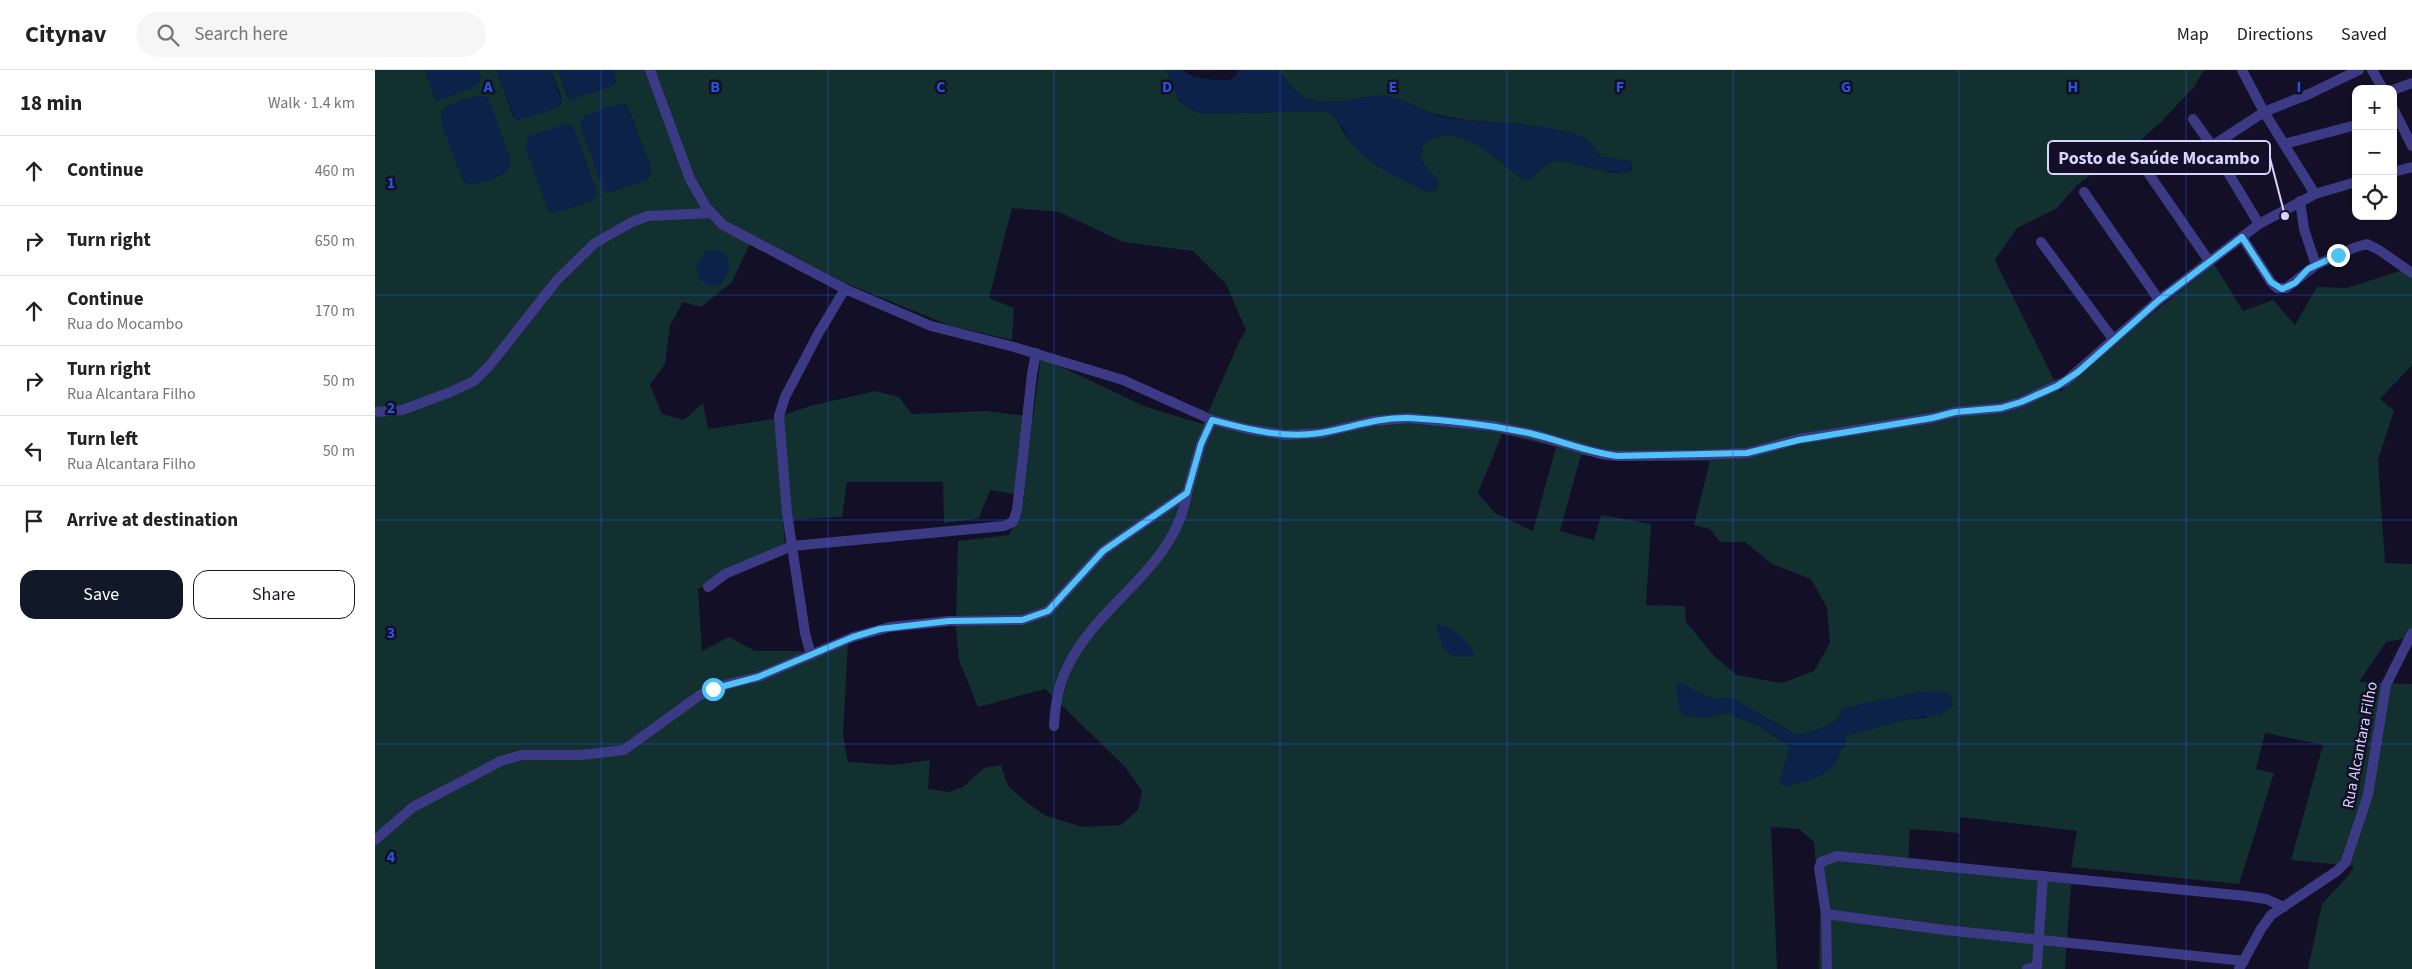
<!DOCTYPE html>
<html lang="en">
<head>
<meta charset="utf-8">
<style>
	:root { --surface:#fff; --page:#f6f6f6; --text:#222; --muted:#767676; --line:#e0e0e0; --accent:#111827 }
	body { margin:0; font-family:"Source Sans 3",sans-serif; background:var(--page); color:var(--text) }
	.controls { position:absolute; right:15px; top:15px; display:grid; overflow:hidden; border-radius:10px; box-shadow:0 1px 4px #0004 }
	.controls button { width:45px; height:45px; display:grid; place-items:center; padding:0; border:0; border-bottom:1px solid var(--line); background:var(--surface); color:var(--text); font:25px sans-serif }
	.stop { position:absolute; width:15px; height:15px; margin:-11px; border:4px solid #4fc3f7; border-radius:50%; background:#fff }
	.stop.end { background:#4fc3f7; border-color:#fff; box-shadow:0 1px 5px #0008 }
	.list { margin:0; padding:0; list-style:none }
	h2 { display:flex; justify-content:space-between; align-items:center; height:65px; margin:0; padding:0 20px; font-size:21px }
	h2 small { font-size:16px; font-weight:400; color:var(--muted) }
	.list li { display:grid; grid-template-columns:32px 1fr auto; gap:15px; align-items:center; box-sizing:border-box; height:70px; padding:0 20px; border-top:1px solid var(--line) }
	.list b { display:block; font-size:19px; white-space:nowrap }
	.list p { margin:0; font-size:16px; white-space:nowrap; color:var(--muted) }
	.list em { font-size:16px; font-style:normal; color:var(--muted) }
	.actions { display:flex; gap:10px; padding:15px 20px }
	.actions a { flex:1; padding:11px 0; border:1px solid var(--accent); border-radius:15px; text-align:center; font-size:18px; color:var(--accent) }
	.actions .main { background:var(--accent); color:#fff }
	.icon { flex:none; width:28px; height:28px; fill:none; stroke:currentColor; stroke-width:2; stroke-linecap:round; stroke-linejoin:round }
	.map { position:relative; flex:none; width:2037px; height:899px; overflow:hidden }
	header { display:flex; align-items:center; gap:30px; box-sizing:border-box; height:70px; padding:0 25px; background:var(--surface); border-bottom:1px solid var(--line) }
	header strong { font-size:24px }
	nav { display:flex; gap:28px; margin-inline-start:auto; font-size:18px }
	.search { width:350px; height:45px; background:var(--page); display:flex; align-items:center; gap:12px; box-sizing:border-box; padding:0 18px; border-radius:28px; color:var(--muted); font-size:19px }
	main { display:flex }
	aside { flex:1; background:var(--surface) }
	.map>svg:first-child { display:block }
	.green { fill:#12302f; fill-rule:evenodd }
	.water { fill:#0c2248 }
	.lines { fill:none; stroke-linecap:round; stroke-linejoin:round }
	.minor { stroke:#3d3a85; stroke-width:10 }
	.route { stroke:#4fc3f7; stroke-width:6 }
	.grid { fill:none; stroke:#2655da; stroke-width:1; stroke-opacity:0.55 }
	.labels { text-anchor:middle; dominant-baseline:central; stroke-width:5; stroke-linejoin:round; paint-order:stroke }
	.street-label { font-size:16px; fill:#d9d4ff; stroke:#130f26 }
	.grid-label { font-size:16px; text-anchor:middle; font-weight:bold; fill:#2655da; stroke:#130f26; stroke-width:5; stroke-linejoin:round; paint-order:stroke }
	.leader { fill:none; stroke:#d9d4ff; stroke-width:2 }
	.callout-dot { fill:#d9d4ff; stroke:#130f26; stroke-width:2 }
	.callout { fill:#130f26; stroke:#d9d4ff; stroke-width:2 }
	.callout-label { font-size:18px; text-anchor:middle; font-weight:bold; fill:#d9d4ff }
</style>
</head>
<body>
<header>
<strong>Citynav</strong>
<div class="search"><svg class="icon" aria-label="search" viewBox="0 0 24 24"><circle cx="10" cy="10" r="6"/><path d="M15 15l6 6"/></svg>Search here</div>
<nav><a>Map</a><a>Directions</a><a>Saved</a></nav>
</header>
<main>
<aside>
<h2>18 min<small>Walk · 1.4 km</small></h2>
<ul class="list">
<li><svg class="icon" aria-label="ahead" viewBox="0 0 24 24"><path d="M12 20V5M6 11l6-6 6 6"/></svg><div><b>Continue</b></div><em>460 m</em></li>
<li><svg class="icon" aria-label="right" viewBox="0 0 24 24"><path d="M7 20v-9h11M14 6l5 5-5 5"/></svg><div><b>Turn right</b></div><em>650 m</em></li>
<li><svg class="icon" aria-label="ahead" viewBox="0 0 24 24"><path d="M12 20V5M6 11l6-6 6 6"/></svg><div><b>Continue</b><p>Rua do Mocambo</p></div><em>170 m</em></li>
<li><svg class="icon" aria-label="right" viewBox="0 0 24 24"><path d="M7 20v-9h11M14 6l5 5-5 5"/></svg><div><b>Turn right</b><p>Rua Alcantara Filho</p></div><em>50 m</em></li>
<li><svg class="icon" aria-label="left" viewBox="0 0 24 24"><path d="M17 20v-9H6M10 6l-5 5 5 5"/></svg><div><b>Turn left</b><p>Rua Alcantara Filho</p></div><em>50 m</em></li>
<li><svg class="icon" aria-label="arrive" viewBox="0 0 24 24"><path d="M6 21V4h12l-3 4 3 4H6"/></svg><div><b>Arrive at destination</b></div></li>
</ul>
<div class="actions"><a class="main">Save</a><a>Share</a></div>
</aside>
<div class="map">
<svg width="2037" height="899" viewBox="0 0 2037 899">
	<rect width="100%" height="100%" fill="#130f26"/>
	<path class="green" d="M0,0H50L61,31L106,9L103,0H121L139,48L187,29L176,0H183L193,27L241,12L238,0H792L804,31L826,44L950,41C964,46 964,57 972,67C992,95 1024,107 1054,123L1062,119L1063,111L1046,91L1047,76C1080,45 1123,90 1148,110L1158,108L1166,98L1182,90L1240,103L1256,101L1258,96L1254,91L1225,87C1220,81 1218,74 1211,69C1202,64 1191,62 1182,60C1143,51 1107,54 1069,46C1049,43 1031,29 1012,26C984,24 951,41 926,25C917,20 910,8 903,0H1829L1819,17L1787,51L1755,80L1743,85L1702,115L1682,138L1642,158L1620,190L1685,322L1753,263L1839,194L1868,241L1898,230L1920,255L1942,217L1972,218L2037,197V295L2005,329L2019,341L2003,390L2010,493L2037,494V567L2011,572L1984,612L2037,614V899H1933L1947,834L1973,806L1979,796L1916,790L1948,675L1890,663L1881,699L1899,703L1864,814L1696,797L1702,761L1585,747V763L1535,759L1533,796L1696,814L1690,899H1444L1445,838L1439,772L1424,759L1396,757L1402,899H0ZM113,29L135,89V94L66,52L67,41L76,34ZM250,34L253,37L276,99V105L271,110L232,123ZM195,55L198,58L221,119L220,126L216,131L177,143ZM637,138L684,142L748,172L818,181L851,214L871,260L864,272L828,354L771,337L666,287L658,347L612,341L537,344L524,327L500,321L435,336L398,349L333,359L328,333L309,350L287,344L275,315L290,294L295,255L308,232L326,237L357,212L378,167L468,212L573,255L637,270L639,238L614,228ZM1127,364L1181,377L1158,461L1120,443L1103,423ZM1206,385L1247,391H1335L1319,455L1335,459L1345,472H1370L1397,494L1436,509L1452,538L1455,573L1439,601L1407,613L1362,605L1340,587L1311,552L1310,536L1271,535L1276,454L1226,445L1219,470L1185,461ZM472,412H568L569,453L604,448L615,420L650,426L634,465L583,471L581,557L584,590L603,637L670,619L751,698L767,721L763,740L746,755L708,757L671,746L650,731L633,716L626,695L609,698L588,717L574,722L553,719L555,690L519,695L473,692L468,665L473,573L446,584L423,581H380L354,567L327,581L323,519L411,484L408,450L467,447ZM1301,613L1311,615L1322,623L1342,629L1357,628L1423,666L1458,654L1469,638L1547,622L1551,648L1532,649L1470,666L1469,677L1408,699L1416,677L1384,656L1354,643L1329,647Z"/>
	<g class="water">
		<polygon points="50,0 103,0 106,9 102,16 61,31"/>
		<polygon points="121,0 176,0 187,33 184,37 141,51"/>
		<polygon points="183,0 238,0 241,13 238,16 195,30"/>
		<path d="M792,0H808C813,8 847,12 856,9C860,7 862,4 864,0H903C910,8 917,20 926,25C951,41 984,24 1012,26C1031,29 1049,43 1069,47C1107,54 1143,51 1182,60C1191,62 1203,64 1211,69C1218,74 1220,81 1225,87L1254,91L1258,96L1253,103L1227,100L1182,90L1166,98L1158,108L1148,110C1122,90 1080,45 1047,76L1046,91L1063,111L1062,119L1054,123C1029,110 997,98 979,76C969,64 965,46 950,41L826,44C802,35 800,23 792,0Z"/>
		<path d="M104,25L113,28L135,89C135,94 134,100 129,103C121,109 96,118 88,112L66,52L67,41L76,34Z"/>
		<polygon points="245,33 253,37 276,99 276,105 271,110 232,123 229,121 205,56 209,46"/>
		<polygon points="190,54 198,58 221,119 220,126 216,131 177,143 173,141 150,76 154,66"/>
		<polygon points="343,179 351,186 355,199 347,213 336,216 323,209 321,196 330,181"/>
		<path d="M1062,554C1080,558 1091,569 1100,586C1085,587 1072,589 1066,573C1064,565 1061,562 1062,554Z"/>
		<path d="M1301,613L1311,615L1323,623L1342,629L1357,628L1423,666L1458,654L1469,638L1547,622H1573L1579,635L1565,645L1532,649L1471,666C1462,704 1444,709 1409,717L1405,711L1416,676L1384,656L1355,643L1329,647L1309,646L1304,638Z"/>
	</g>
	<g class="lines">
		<g class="minor">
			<polyline points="275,0 315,109 331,137 348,155 470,219 556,256 639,277 748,310 837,350 872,359 911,365 947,363 998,351 1034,348 1118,356 1157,364 1226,384 1242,386 1323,385 1373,383 1424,369 1557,348 1580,342 1626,338 1646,332 1691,311 1784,230 1884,154 1940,124 1981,112"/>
			<polyline points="1867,0 1889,42 1940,124"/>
			<polyline points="1997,0 2008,19"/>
			<polyline points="2018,20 2037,13"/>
			<polyline points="2018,38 2037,76"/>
			<polyline points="1818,49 1837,76 1884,154"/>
			<polyline points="1909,74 1981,55"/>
			<polyline points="1837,76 1889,42 1934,24 1984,0"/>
			<polyline points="1767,94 1834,191"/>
			<polyline points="2018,102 2037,97"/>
			<polyline points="1709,122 1784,230"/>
			<polyline points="1925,131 1929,159 1941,195"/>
			<polyline points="1867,167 1896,212 1902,218 1911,218 1941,195 1981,177 1992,174 2004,180 2037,203"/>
			<polyline points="1666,172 1738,269"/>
			<polyline points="0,342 27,340 73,323 99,311 115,295 182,210 220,173 257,152 273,146 336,143"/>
			<polyline points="333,517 350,504 417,476 629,456 638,452 642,440 657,304 661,283"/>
			<polyline points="436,585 430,563 412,443 404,346 410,327 443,264 470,219"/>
			<path d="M679,656C680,638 683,616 691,600C721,533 800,500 812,423"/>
			<polyline points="0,770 38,737 126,691 147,685 206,685 249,680 325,625 353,614 383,607 478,567 515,557 574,551 647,550 673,541 728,481 812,423 826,374 837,350"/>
			<polyline points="1451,844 1570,860 1869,891"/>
			<polyline points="1452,899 1451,844 1444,798 1446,792 1462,786 1871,826 1891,829 1909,837"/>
			<polyline points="1652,899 1662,896 1668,806"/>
			<polyline points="1864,899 1886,859 1896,845 1962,801 1971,792 1973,785 1993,725 2011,615 2037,563"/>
		</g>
	</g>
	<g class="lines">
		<path class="route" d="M338,619L383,607L478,567L505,559L574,551L647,550L673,541L728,481L812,423L826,374L837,350C872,359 908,369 945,363C975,358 1003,347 1034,348C1074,350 1115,355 1154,363C1184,370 1212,382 1242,386L1372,383L1424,370L1557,348L1580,342L1626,338L1646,332L1682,316L1703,302L1784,230L1867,167L1896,212L1907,219L1920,213L1933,199L1963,185"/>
	</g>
	<path class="grid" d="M226,0V899M453,0V899M679,0V899M905,0V899M1132,0V899M1358,0V899M1584,0V899M1811,0V899M0,225H2037M0,450H2037M0,674H2037"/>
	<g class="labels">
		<g class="street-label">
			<text transform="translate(1985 675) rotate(-79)">Rua Alcantara Filho</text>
		</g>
	</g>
	<g class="grid-label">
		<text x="113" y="22">A</text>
		<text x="340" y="22">B</text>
		<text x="566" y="22">C</text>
		<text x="792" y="22">D</text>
		<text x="1018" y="22">E</text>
		<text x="1245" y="22">F</text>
		<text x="1471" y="22">G</text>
		<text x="1698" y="22">H</text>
		<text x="1924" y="22">I</text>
		<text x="16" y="118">1</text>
		<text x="16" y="343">2</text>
		<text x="16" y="568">3</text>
		<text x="16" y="792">4</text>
	</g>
	<path class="leader" d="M1910 146L1895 88"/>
	<circle class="callout-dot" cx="1910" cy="146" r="5"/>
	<rect class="callout" x="1673" y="71" width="222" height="33" rx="5"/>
	<g class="callout-label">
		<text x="1784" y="94">Posto de Saúde Mocambo</text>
	</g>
</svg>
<div class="controls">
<button>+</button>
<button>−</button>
<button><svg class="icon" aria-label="locate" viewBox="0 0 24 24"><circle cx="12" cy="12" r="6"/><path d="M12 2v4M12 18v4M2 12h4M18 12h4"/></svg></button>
</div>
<div class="stop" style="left:338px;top:619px"></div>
<div class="stop end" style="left:1963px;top:185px"></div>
</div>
</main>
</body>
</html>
